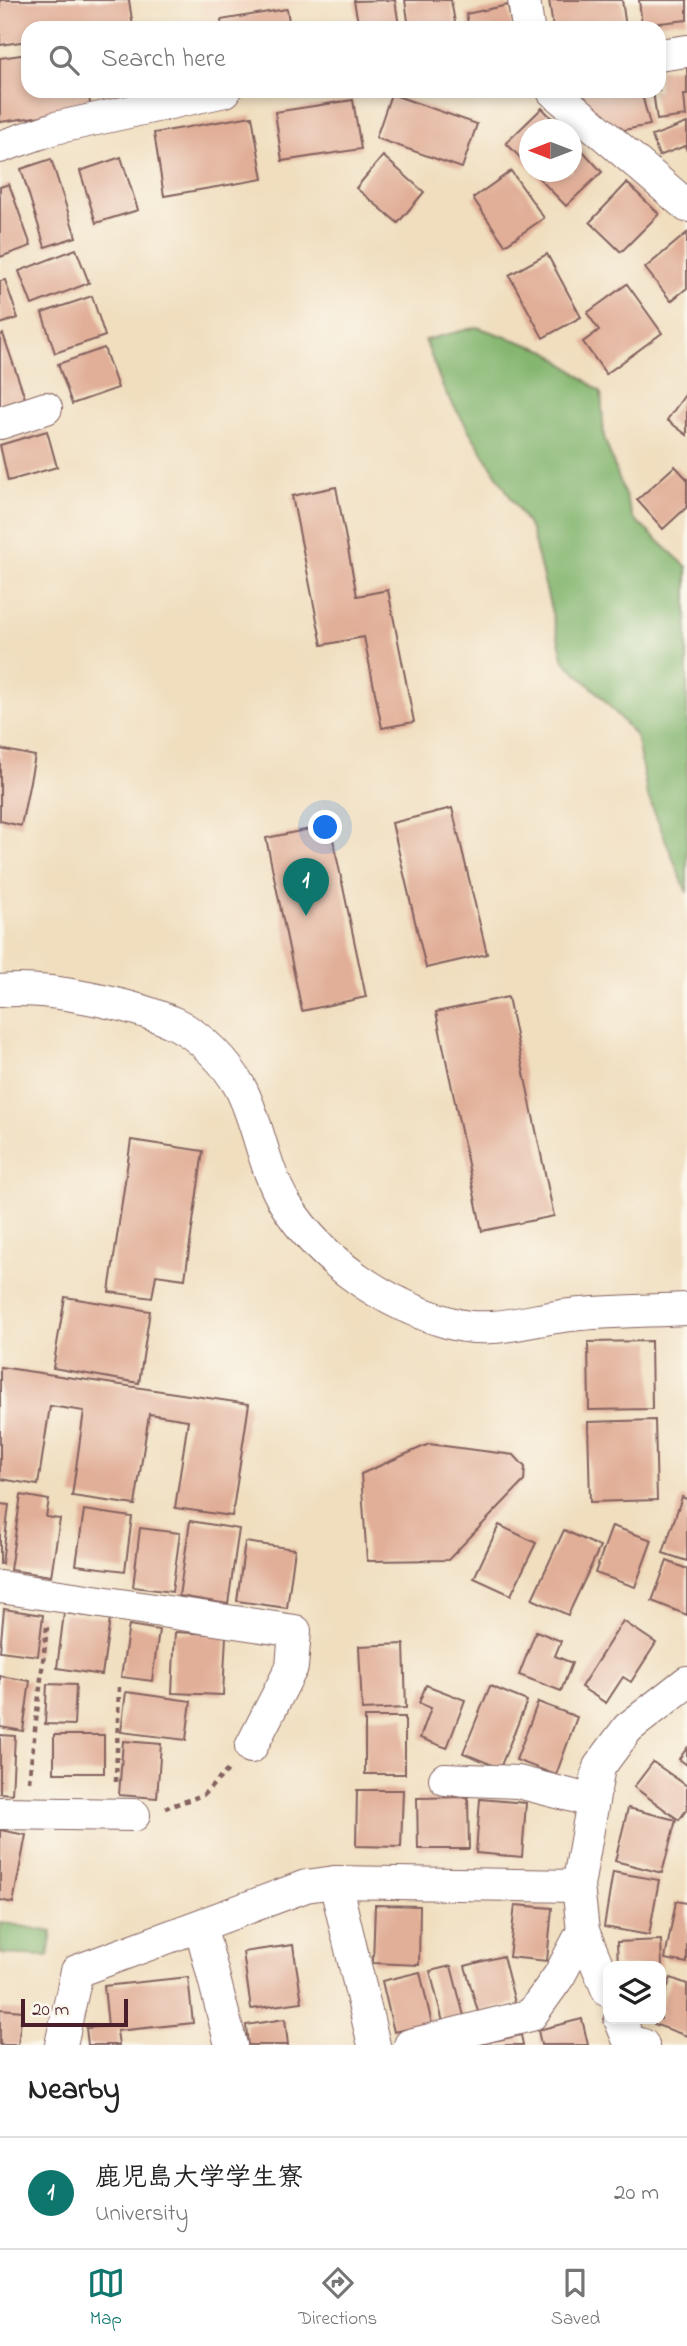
<!DOCTYPE html>
<html lang="en">
<head>
<meta charset="utf-8">
<style>
	:root { --surface:#fff; --page:#f2f2f2; --text:#222; --muted:#767676; --line:#e0e0e0; --accent:#0f766e }
	body { margin:0; font-family:"Indie Flower","Klee One",sans-serif; background:var(--page); color:var(--text) }
	.controls { position:absolute; right:21px; bottom:21px; display:grid; overflow:hidden; border-radius:14px; box-shadow:0 4px 10px #0003 }
	.controls button { width:63px; height:63px; display:grid; place-items:center; padding:0; border:0; border-bottom:2px solid var(--line); background:var(--surface); color:var(--text); font:35px sans-serif }
	.compass { position:absolute; left:519px; top:119px; width:63px; height:63px; border-radius:50%; background:var(--surface); box-shadow:0 4px 10px #0003; rotate:270deg }
	.scale { position:absolute; left:21px; bottom:18px; width:107px; box-sizing:border-box; padding-left:7px; border:4px solid #4a1f2b; border-top:0; font-size:19px; line-height:24px; white-space:nowrap; color:#4a1f2b; -webkit-text-stroke:5px #fbf7ec; paint-order:stroke }
	.you { position:absolute; left:326px; top:828px; width:24px; height:24px; margin:-18px; border:5px solid #fff; border-radius:50%; background:#1a73e8; box-shadow:0 0 0 10px #1a73e833 }
	.badge { display:grid; place-items:center; width:46px; height:46px; border-radius:50%; background:var(--accent); color:#fff; font-size:23px; font-weight:700 }
	.pin { position:absolute; translate:-50% -58px; filter:drop-shadow(0 2px 4px #0008) }
	.pin::after { content:''; position:absolute; top:37px; width:24px; height:21px; background:inherit; clip-path:polygon(0 0,100% 0,50% 100%) }
	.list { margin:0; padding:0; list-style:none }
	h2 { display:flex; justify-content:space-between; align-items:center; height:91px; margin:0; padding:0 28px; font-size:30px }
	h2 small { font-size:23px; font-weight:400; color:var(--muted) }
	.list li { display:grid; grid-template-columns:46px 1fr auto; gap:21px; align-items:center; box-sizing:border-box; height:112px; padding:0 28px; border-top:2px solid var(--line) }
	.list b { display:block; font-size:26px; white-space:nowrap }
	.list p { margin:0; font-size:23px; white-space:nowrap; color:var(--muted) }
	.list em { font-size:23px; font-style:normal; color:var(--muted) }
	.icon { flex:none; width:38px; height:38px; fill:none; stroke:currentColor; stroke-width:2; stroke-linecap:round; stroke-linejoin:round }
	.map { position:relative; flex:none; width:687px; height:2045px; overflow:hidden }
	.search { position:absolute; background:var(--surface); box-shadow:0 4px 10px #0003; left:21px; right:21px; top:21px; height:77px; display:flex; align-items:center; gap:18px; box-sizing:border-box; padding:0 24px; border-radius:21px; color:var(--muted); font-size:26px }
	.sheet { height:203px; background:var(--surface) }
	nav { display:flex; justify-content:space-around; align-items:center; box-sizing:border-box; height:98px; border-top:2px solid var(--line); background:var(--surface); font-size:19px; color:var(--muted) }
	nav a { display:grid; justify-items:center; gap:4px }
	nav .on { color:var(--accent) }
	.map>svg:first-child { display:block }
	.built { fill:#f2d4be }
	.forest { fill:#84b66f; stroke:#676a4d; stroke-width:2 }
	.building { fill:#e1ae97 }
	.lines { fill:none; stroke-linecap:round; stroke-linejoin:round }
	.minor-casing { stroke:#84625f; stroke-width:34 }
	.path { stroke:#84625f; stroke-width:4.5; stroke-dasharray:5 5; stroke-linecap:butt }
	.minor { stroke:#fff; stroke-width:32 }
</style>
</head>
<body>
<div class="map">
<svg width="687" height="2045" viewBox="0 0 687 2045">
	<rect width="100%" height="100%" fill="#fbf7ec"/>
	<filter id="ink" filterUnits="userSpaceOnUse"><feTurbulence type="fractalNoise" baseFrequency=".0143" numOctaves="2"/><feDisplacementMap in="SourceGraphic" scale="14" xChannelSelector="R" yChannelSelector="G"/><feConvolveMatrix kernelMatrix="1 2 1 2 8 2 1 2 1" color-interpolation-filters="sRGB"/></filter>
	<filter id="wash" filterUnits="userSpaceOnUse"><feTurbulence type="fractalNoise" baseFrequency=".00686" numOctaves="4" result="noise"/><feDisplacementMap in="SourceGraphic" scale="28" xChannelSelector="R" yChannelSelector="G"/><feGaussianBlur stdDeviation="1.57" result="paint"/><feColorMatrix in="noise" values="0 0 0 0 0 0 0 0 0 0 0 0 0 0 0 0 0 1.4 0 .05"/><feComposite in="paint" operator="in"/></filter>
	<g filter="url(#wash)">
		<rect width="100%" height="100%" fill="#f0debf"/>
		<polygon class="built" points="201,0 325,0 203,18"/>
		<g class="forest">
			<polygon points="477,327 547,351 601,392 604,437 633,518 687,567 687,893 647,794 636,736 599,694 564,661 531,530 444,390 425,340"/>
			<polygon points="0,1922 52,1932 48,1956 0,1954"/>
		</g>
		<g id="blocks">
			<g class="building">
				<polygon points="0,0 129,0 133,27 28,28 28,41 0,45"/>
				<polygon points="395,0 399,26 359,28 354,1"/>
				<polygon points="405,0 451,0 456,28 409,28"/>
				<polygon points="549,0 622,0 626,27 553,28"/>
				<polygon points="639,0 687,0 687,20 642,25"/>
				<polygon points="508,5 512,28 469,28 466,14"/>
				<polygon points="287,9 290,28 222,28 221,20"/>
				<polygon points="28,54 28,91 88,91 91,109 0,122 0,58"/>
				<polygon points="687,67 687,95 684,95 686,116 657,120 653,91 659,91 659,70"/>
				<polygon points="575,91 641,91 650,125 624,130 576,98"/>
				<polygon points="391,94 477,124 462,168 376,138"/>
				<polygon points="353,100 361,149 282,161 275,112"/>
				<polygon points="542,108 563,130 530,130 530,168 506,143"/>
				<polygon points="252,116 263,179 164,196 154,133"/>
				<polygon points="687,123 687,151 685,146 659,156 652,136"/>
				<polygon points="572,139 602,172 566,206 533,172 572,172"/>
				<polygon points="383,156 424,192 398,223 356,188"/>
				<polygon points="121,157 138,210 96,223 80,171"/>
				<polygon points="51,159 76,237 45,247 21,169"/>
				<polygon points="511,171 544,218 505,245 473,198"/>
				<polygon points="627,183 659,214 621,252 590,222"/>
				<polygon points="9,184 31,246 0,257 0,187"/>
				<polygon points="687,233 687,288 671,301 645,268"/>
				<polygon points="76,249 89,283 32,305 19,271"/>
				<polygon points="547,254 581,317 543,338 509,275"/>
				<polygon points="5,280 18,318 0,324 0,281"/>
				<polygon points="627,284 662,333 606,374 583,342 599,330 587,313"/>
				<polygon points="92,296 105,336 55,353 42,313"/>
				<polygon points="3,334 25,398 0,407 0,335"/>
				<polygon points="104,348 118,388 72,404 58,364"/>
				<polygon points="687,392 687,435 667,420"/>
				<polygon points="47,431 57,467 8,481 0,445"/>
				<polygon points="675,466 687,479 687,507 663,529 637,500"/>
				<polygon points="336,487 357,596 388,590 414,722 382,728 364,637 322,645 292,496"/>
				<polygon points="0,749 35,756 21,826 0,821"/>
				<polygon points="452,808 487,954 426,968 392,823"/>
				<polygon points="330,825 366,997 302,1011 266,838"/>
				<polygon points="508,997 554,1216 482,1231 436,1012"/>
				<polygon points="131,1140 203,1151 185,1279 156,1275 152,1298 109,1292"/>
				<polygon points="65,1297 150,1311 139,1383 53,1368"/>
				<polygon points="651,1341 652,1409 589,1410 588,1342"/>
				<polygon points="0,1367 249,1404 232,1516 175,1508 188,1420 149,1414 135,1505 72,1496 84,1411 50,1406 38,1485 0,1479"/>
				<polygon points="655,1420 657,1500 590,1502 588,1422"/>
				<polygon points="429,1444 514,1455 525,1467 524,1481 448,1560 367,1561 361,1474"/>
				<polygon points="21,1495 49,1500 46,1517 60,1519 51,1576 10,1570"/>
				<polygon points="682,1497 687,1499 687,1561 663,1553"/>
				<polygon points="0,1504 9,1505 2,1564 0,1564"/>
				<polygon points="84,1510 132,1517 125,1571 76,1565"/>
				<polygon points="190,1521 239,1529 228,1604 179,1596"/>
				<polygon points="499,1525 536,1543 511,1595 474,1578"/>
				<polygon points="612,1526 652,1540 635,1587 595,1573"/>
				<polygon points="140,1528 180,1533 172,1592 133,1587"/>
				<polygon points="564,1530 600,1547 568,1615 532,1599"/>
				<polygon points="245,1542 295,1549 287,1608 237,1601"/>
				<polygon points="667,1561 687,1569 687,1615 652,1601"/>
				<polygon points="4,1609 43,1615 38,1656 0,1651"/>
				<polygon points="64,1613 110,1619 102,1675 57,1668"/>
				<polygon points="623,1621 656,1643 631,1682 623,1677 606,1703 581,1687"/>
				<polygon points="129,1625 159,1630 152,1681 121,1677"/>
				<polygon points="536,1631 561,1641 555,1656 572,1663 561,1691 519,1675"/>
				<polygon points="175,1632 226,1635 223,1695 172,1693"/>
				<polygon points="404,1644 406,1708 362,1710 359,1646"/>
				<polygon points="0,1676 30,1681 23,1731 0,1727"/>
				<polygon points="47,1684 76,1685 74,1725 45,1724"/>
				<polygon points="426,1685 465,1700 447,1748 420,1738 431,1708 419,1703"/>
				<polygon points="490,1686 527,1701 500,1768 463,1753"/>
				<polygon points="126,1692 191,1701 186,1740 121,1732"/>
				<polygon points="538,1702 577,1717 556,1775 516,1760"/>
				<rect x="365" y="1717" width="40" height="57"/>
				<polygon points="0,1735 15,1736 12,1794 0,1793"/>
				<rect x="54" y="1735" width="50" height="38"/>
				<polygon points="123,1741 161,1744 157,1798 119,1795"/>
				<polygon points="687,1748 687,1765 679,1759"/>
				<polygon points="653,1762 687,1786 687,1809 679,1820 634,1787"/>
				<polygon points="357,1790 403,1790 401,1847 356,1846"/>
				<polygon points="468,1797 469,1849 418,1849 417,1798"/>
				<polygon points="480,1799 526,1803 522,1857 476,1853"/>
				<polygon points="628,1808 676,1820 662,1873 615,1861"/>
				<polygon points="0,1830 26,1835 13,1903 0,1900"/>
				<polygon points="613,1872 659,1880 649,1935 604,1927"/>
				<polygon points="676,1901 687,1903 687,1963 665,1959"/>
				<polygon points="375,1905 420,1906 419,1965 373,1963"/>
				<polygon points="515,1905 552,1908 547,1961 509,1957"/>
				<polygon points="661,1940 662,1966 618,1966 617,1942"/>
				<polygon points="293,1945 302,2002 251,2009 243,1952"/>
				<polygon points="503,1956 515,2003 478,2012 465,1966"/>
				<polygon points="451,1966 464,2016 443,2022 430,1971"/>
				<polygon points="420,1972 432,2024 394,2032 382,1981"/>
				<polygon points="188,1977 193,2023 117,2031 119,2045 88,2045 86,2028 108,2026 104,1986"/>
				<polygon points="671,1978 687,1984 687,2036 654,2024 656,2019 661,2019 661,2005"/>
				<polygon points="0,2009 22,2011 18,2045 0,2045"/>
				<polygon points="285,2019 288,2045 248,2045 246,2025"/>
				<polygon points="582,2019 588,2045 541,2045 538,2030"/>
				<polygon points="521,2035 523,2045 480,2045 480,2044"/>
			</g>
		</g>
	</g>
	<g filter="url(#ink)">
		<use href="#blocks" fill-opacity="0" stroke="#84625f" stroke-width="2"/>
		<g class="lines">
			<defs>
				<g id="minor">
					<polyline points="524,0 528,28"/>
					<polyline points="659,55 687,51"/>
					<polyline points="553,91 687,206"/>
					<polyline points="0,147 55,128 225,91"/>
					<polyline points="0,423 46,408"/>
					<path d="M0,991C45,986 134,1004 176,1024C200,1036 227,1063 240,1087C259,1123 263,1169 286,1205C323,1263 385,1304 450,1323C491,1335 530,1319 571,1315C609,1311 648,1311 687,1309"/>
					<polyline points="0,1587 295,1631 292,1667 251,1747"/>
					<polyline points="445,1779 518,1782 593,1801"/>
					<polyline points="0,1813 134,1815"/>
					<polyline points="335,1882 374,2045"/>
					<polyline points="201,1928 231,2045"/>
					<polyline points="608,1991 583,1931 578,1886 599,1767 628,1728 687,1682"/>
					<polyline points="620,2019 629,2041 643,2045"/>
					<polyline points="61,2045 77,1971 306,1886 335,1882 578,1886"/>
					<polyline points="410,2045 531,2015 559,1976 583,1931"/>
				</g>
			</defs>
			<use href="#minor" class="minor-casing"/>
			<g class="path">
				<polyline points="29,1781 47,1627"/>
				<polyline points="116,1782 119,1687"/>
				<polyline points="165,1808 203,1795 228,1770"/>
			</g>
			<use href="#minor" class="minor"/>
		</g>
	</g>
</svg>
<div class="controls">
<button><svg class="icon" aria-label="layers" viewBox="0 0 24 24"><path d="M12 4l9 5-9 5-9-5zM3 14l9 5 9-5"/></svg></button>
</div>
<svg class="compass" viewBox="-18 -18 36 36"><path d="M0-13l5 13h-10z" fill="#e53935"/><path d="M0 13l5-13h-10z" fill="#767676"/></svg>
<div class="scale">20 m</div>
<div class="you"></div>
<div class="pin badge" style="left:306px;top:916px">1</div>
<div class="search"><svg class="icon" aria-label="search" viewBox="0 0 24 24"><circle cx="10" cy="10" r="6"/><path d="M15 15l6 6"/></svg>Search here</div>
</div>
<section class="sheet">
<h2>Nearby<small></small></h2>
<ul class="list">
<li><span class="badge">1</span><div><b>鹿児島大学学生寮</b><p>University</p></div><em>20 m</em></li>
</ul>
</section>
<nav>
<a class="on"><svg class="icon" aria-label="map" viewBox="0 0 24 24"><path d="M3 6l6-2 6 2 6-2v14l-6 2-6-2-6 2zM9 4v14M15 6v14"/></svg>Map</a>
<a><svg class="icon" aria-label="directions" viewBox="0 0 24 24"><path d="M12 3l9 9-9 9-9-9zM9 14v-3h6M13 9l2 2-2 2"/></svg>Directions</a>
<a><svg class="icon" aria-label="saved" viewBox="0 0 24 24"><path d="M7 4h10v16l-5-4-5 4z"/></svg>Saved</a>
</nav>
</body>
</html>
